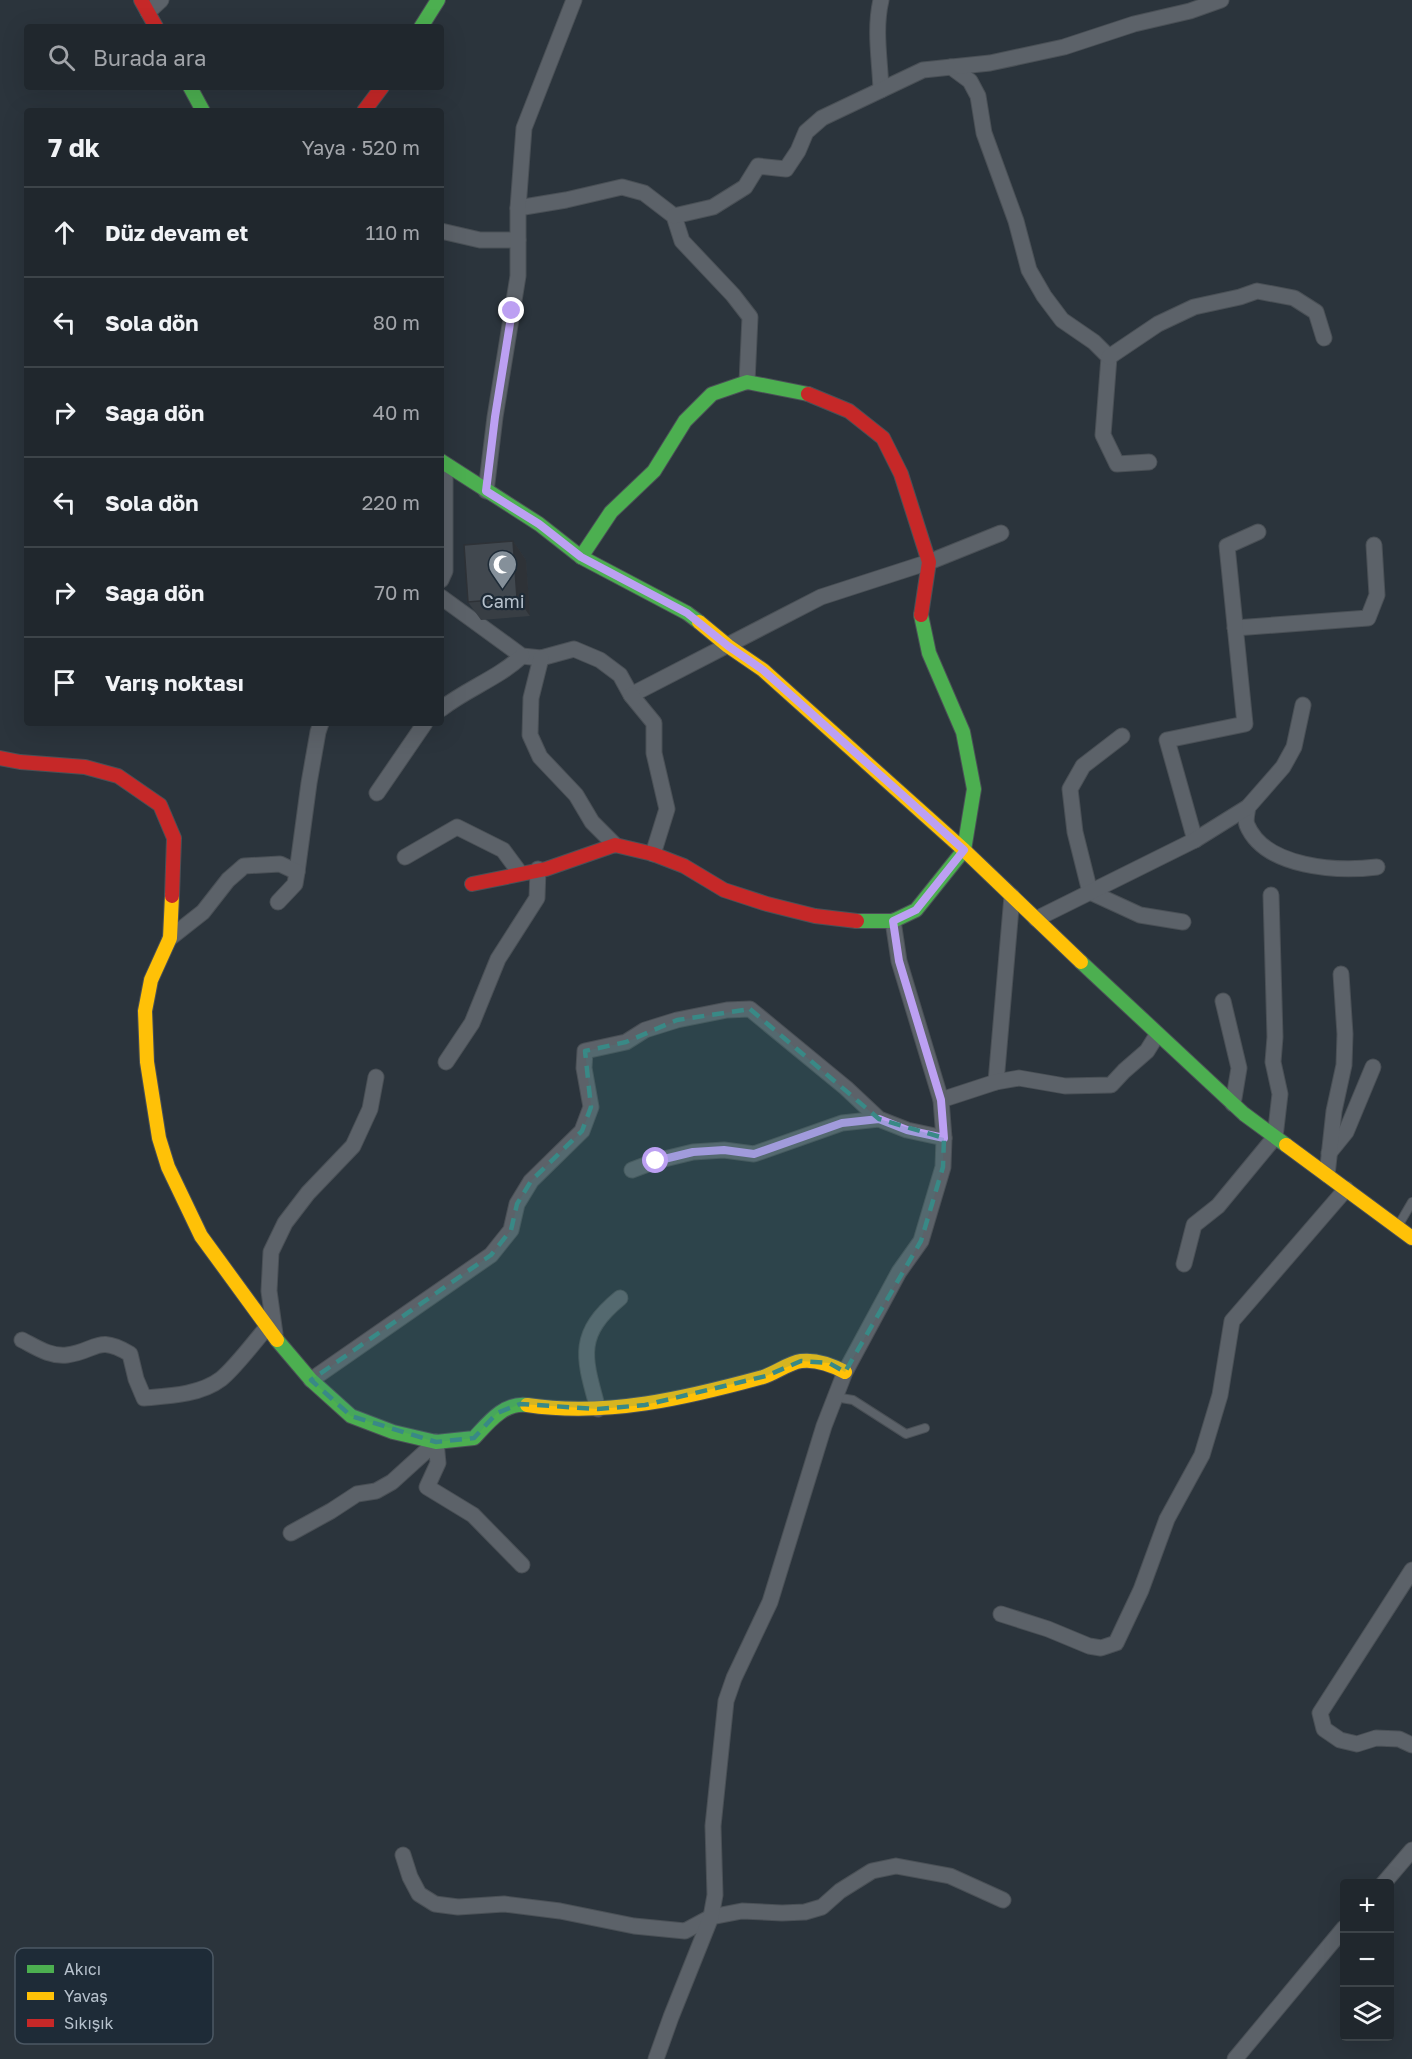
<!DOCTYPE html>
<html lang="tr">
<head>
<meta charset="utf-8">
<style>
	:root { --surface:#20272d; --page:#2d3339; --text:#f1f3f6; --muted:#a2a5aa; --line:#3d4449 }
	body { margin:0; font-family:"Golos Text",sans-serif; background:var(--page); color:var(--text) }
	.controls { position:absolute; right:18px; bottom:18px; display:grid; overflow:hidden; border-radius:6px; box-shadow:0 6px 24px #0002 }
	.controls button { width:54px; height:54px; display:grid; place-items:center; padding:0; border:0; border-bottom:2px solid var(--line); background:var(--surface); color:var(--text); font:30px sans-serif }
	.stop { position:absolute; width:18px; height:18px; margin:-14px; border:4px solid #bca0f2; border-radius:50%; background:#fff }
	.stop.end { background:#bca0f2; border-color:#fff; box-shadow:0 2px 6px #0008 }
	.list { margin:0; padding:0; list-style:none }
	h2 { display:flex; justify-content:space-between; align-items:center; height:78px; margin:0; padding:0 24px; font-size:26px }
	h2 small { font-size:20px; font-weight:400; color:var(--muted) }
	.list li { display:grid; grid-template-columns:39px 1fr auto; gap:18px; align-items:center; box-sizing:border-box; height:90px; padding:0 24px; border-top:2px solid var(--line) }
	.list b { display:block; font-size:22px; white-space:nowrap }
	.list em { font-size:20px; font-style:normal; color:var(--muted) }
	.icon { flex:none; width:33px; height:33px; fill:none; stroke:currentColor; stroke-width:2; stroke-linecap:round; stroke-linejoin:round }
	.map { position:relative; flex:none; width:1412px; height:2059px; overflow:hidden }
	.search { position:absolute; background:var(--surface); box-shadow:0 6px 24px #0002; left:24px; top:24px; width:420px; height:66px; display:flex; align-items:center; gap:15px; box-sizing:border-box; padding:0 21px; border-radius:6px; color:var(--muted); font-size:22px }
	.panel { position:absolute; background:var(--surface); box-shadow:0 6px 24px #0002; left:24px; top:108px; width:420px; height:618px; border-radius:6px }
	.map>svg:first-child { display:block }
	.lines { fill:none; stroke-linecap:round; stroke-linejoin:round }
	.lane-casing { stroke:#4a5056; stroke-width:10 }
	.street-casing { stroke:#4a5056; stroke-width:17 }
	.fast-casing { stroke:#4a5056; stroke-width:16 }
	.slow-casing { stroke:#4a5056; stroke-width:16 }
	.jam-casing { stroke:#4a5056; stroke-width:16 }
	.lane { stroke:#5c6269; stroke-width:8 }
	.street { stroke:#5c6269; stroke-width:15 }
	.fast { stroke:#4caf50; stroke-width:14 }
	.slow { stroke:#ffc107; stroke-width:14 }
	.jam { stroke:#c62828; stroke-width:14 }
	.wall { fill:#383e44 }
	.shaded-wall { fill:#2e3237 }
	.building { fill:#41484f; stroke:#2e3237; stroke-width:1.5 }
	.route { stroke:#bca0f2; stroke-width:8 }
	.marked { fill:#398986; fill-opacity:0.2; stroke:#398986; stroke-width:4.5; stroke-dasharray:12 8; stroke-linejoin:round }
	.labels { text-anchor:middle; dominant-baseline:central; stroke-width:4.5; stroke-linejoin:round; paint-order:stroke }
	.poi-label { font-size:18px; fill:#b6c1cc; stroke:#1e2b37 }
	.key { fill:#1e2b37; stroke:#4c5864; stroke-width:1.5 }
	.key-label { font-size:16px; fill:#b6c1cc }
</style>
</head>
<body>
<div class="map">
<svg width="1412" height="2059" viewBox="0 0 1412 2059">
	<rect width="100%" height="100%" fill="#2b343c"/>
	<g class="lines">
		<defs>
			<g id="lane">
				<polyline points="1398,1226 1412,1202"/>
				<polyline points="835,1397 853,1400 906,1434 925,1428"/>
			</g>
			<g id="street">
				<polyline points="148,12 161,0"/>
				<polyline points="951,67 970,81 978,96 984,133 1016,221 1029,270 1044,296 1062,320 1094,342 1109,357 1103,435 1117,464 1149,462"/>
				<path d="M881,90C880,60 874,30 881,0"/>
				<polyline points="518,208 566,200 622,187 644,193 674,216 682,241 733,295 750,317 747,382"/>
				<polyline points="674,216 713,207 745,187 758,166 786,169 798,151 806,132 822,118 923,70 990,63 1064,47 1134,24 1190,11 1221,0"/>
				<polyline points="441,231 480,240 518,240"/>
				<polyline points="1109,357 1158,324 1194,307 1240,297 1257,291 1294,298 1316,312 1324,338"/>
				<polyline points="486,491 495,417 518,276 518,208 524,128 574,0"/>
				<polyline points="441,580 445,571 445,465"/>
				<polyline points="441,597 522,656 541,658 574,649 600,660 620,675 631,695 821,597 929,562 1001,533"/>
				<polyline points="1235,628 1368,618 1377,595 1374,545"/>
				<polyline points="541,658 531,698 530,735 540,757 576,795 592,822 615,845"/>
				<polyline points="631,695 654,723 654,753 667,809 653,854"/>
				<path d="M441,709C468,688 497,679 522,656"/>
				<polyline points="1122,736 1083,766 1070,789 1075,832 1090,892 1140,915 1183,922"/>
				<polyline points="377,793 425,723"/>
				<path d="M1248,807C1247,813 1245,820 1247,825C1265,868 1338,872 1377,867"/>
				<polyline points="1195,840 1167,740 1245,724 1227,546 1258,532"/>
				<polyline points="405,857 457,827 503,850 520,873"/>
				<polyline points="297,872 309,783 318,732 321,723"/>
				<polyline points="1036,919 1195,840 1248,807 1283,767 1294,747 1303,705"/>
				<polyline points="170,938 203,912 228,880 244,866 280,864 297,872 295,884 278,902"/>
				<polyline points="1223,1001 1239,1068 1233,1104"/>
				<polyline points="446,1062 472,1023 498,959 537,898 538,869"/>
				<polyline points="996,1082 1012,896"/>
				<polyline points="941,1100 996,1082 1019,1078 1065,1086 1111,1085 1124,1071 1147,1051 1157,1035"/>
				<polyline points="1329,1153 1346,1132 1373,1067"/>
				<polyline points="632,1170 656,1161 693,1152 724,1150 754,1154 842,1123 879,1119"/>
				<polyline points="1327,1175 1334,1111 1344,1065 1345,1034 1341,974"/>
				<polyline points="1184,1264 1194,1225 1218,1206 1275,1137 1280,1094 1273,1062 1275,1037 1271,895"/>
				<polyline points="275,1334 269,1291 271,1252 285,1223 308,1193 353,1146 370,1109 376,1077"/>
				<path d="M22,1340C36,1347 50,1357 67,1355C97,1351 97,1334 130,1354L136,1379L144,1398C168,1396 200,1395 221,1379C235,1368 255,1341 268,1326"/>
				<polyline points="311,1380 491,1255 511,1230 517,1204 531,1181 582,1131 591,1107 584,1068 585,1051 626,1042 645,1030 677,1020 727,1010 750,1009 846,1088 879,1119 907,1130 944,1138"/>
				<path d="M598,1409C584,1358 575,1335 620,1298"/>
				<polyline points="436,1442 438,1463 427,1487 473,1515 522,1565"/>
				<polyline points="291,1533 331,1511 357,1494 376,1491 392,1482 436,1442"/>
				<polyline points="1412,1570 1320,1713 1324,1729 1340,1740 1357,1744 1376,1738 1399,1739 1412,1745"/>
				<polyline points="1001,1614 1048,1629 1089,1646 1101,1648 1116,1643 1141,1590 1167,1519 1202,1455 1220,1395 1232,1321 1346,1189"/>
				<polyline points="403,1855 410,1877 419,1894 435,1904 458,1907 504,1904 560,1911 634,1926 685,1931 711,1917 742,1911 782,1913 805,1912 822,1907 840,1891 872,1871 896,1866 950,1876 1003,1900"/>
				<polyline points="1383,1884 1412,1850"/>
				<polyline points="656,2059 671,2017 711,1917 715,1895 713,1826 726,1701 734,1678 770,1602 824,1426 845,1372 899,1272 921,1241 943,1167 944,1138 941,1100 899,961 893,921"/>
				<polyline points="1235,2059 1344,1928"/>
			</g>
			<g id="fast">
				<polyline points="421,27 438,0"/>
				<polyline points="190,87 203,111"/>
				<polyline points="441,461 539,524 581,557 687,613 699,622"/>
				<polyline points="581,557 611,512 654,471 685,421 712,394 747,382 808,394"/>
				<polyline points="857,921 893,921 916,910 964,850 974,789 963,732 929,653 921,615"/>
				<polyline points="1081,962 1244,1114 1286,1145"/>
				<path d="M277,1340L311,1380L351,1416L393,1432L436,1442L474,1438C488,1423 504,1402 527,1405"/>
			</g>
			<g id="slow">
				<polyline points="699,622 728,646 763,670 964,850 1081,962"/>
				<polyline points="172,896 170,938 151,980 145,1011 147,1062 159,1138 168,1167 201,1236 277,1340"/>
				<polyline points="1286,1145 1412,1238"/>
				<path d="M527,1405C607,1417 686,1398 763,1377C776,1373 788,1363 801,1361C817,1359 832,1365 845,1372"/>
			</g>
			<g id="jam">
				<polyline points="141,0 156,27"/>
				<polyline points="364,111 382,87"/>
				<polyline points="808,394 849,411 883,438 901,474 929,562 921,615"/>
				<polyline points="0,758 20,762 85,767 118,776 160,805 174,838 172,896"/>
				<polyline points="472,884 546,869 615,845 653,854 684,866 724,890 767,904 815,916 857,921"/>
			</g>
		</defs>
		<use href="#lane" class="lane-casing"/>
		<use href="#street" class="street-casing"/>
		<use href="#fast" class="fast-casing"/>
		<use href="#slow" class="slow-casing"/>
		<use href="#jam" class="jam-casing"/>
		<use href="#lane" class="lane"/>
		<use href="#street" class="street"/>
		<use href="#fast" class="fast"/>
		<use href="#slow" class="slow"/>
		<use href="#jam" class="jam"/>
	</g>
	<polygon class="wall" points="513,541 526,560 530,616 481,620 468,602"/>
	<polygon class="shaded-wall" points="513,541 526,560 530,616 517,598"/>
	<polygon class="building" points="513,541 517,598 468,602 464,545"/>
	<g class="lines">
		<polyline class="route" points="512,311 495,417 486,491 539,524 581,557 687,613 728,646 763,670 964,850 916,910 893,921 899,961 941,1100 944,1138 907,1130 879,1119 842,1123 754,1154 724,1150 693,1152 656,1161"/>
	</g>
	<path class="marked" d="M750,1009L879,1119L944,1138L943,1167L921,1241L845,1372L829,1363L801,1361L766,1376L645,1405L598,1409L520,1404L497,1413L474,1438L436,1442L351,1416L311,1380L491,1255L511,1230L517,1204L531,1181L582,1131L591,1107L585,1051L626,1042L677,1020Z"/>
	<defs>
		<symbol id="mosque-pin" viewBox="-11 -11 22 30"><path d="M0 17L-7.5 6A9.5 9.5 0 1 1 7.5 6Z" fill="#85909a" stroke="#1e2b37"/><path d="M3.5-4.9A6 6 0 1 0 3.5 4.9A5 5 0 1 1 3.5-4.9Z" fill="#fff"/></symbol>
	</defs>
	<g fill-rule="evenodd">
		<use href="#mosque-pin" x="486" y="548" width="33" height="45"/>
	</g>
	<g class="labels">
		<g class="poi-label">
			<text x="503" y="601">Cami</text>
		</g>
	</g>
	<rect x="15" y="1948" width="198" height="96" rx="9" class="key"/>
	<rect x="27" y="1965" width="27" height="8" fill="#4caf50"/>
	<rect x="27" y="1992" width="27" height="8" fill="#ffc107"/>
	<rect x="27" y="2019" width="27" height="8" fill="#c62828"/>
	<g class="key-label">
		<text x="64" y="1975">Akıcı</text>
		<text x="64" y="2002">Yavaş</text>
		<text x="64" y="2029">Sıkışık</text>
	</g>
</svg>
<div class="controls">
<button>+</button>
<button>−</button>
<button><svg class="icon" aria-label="layers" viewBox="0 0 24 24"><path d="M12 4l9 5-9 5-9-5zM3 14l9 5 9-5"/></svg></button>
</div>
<div class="stop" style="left:656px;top:1161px"></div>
<div class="stop end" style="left:512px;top:311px"></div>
<div class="search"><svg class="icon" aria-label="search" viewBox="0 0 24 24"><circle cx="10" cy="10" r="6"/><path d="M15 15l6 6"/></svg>Burada ara</div>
<section class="panel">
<h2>7 dk<small>Yaya · 520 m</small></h2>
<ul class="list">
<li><svg class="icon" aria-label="ahead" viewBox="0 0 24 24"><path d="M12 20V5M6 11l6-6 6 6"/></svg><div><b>Düz devam et</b></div><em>110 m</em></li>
<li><svg class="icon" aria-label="left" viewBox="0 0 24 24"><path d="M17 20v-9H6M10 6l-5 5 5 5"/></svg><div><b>Sola dön</b></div><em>80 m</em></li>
<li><svg class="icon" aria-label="right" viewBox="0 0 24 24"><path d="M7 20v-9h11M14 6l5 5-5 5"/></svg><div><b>Sağa dön</b></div><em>40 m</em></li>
<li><svg class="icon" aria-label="left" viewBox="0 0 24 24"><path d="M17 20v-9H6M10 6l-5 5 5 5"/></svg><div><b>Sola dön</b></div><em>220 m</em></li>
<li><svg class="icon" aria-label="right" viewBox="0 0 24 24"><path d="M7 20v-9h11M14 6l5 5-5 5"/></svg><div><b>Sağa dön</b></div><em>70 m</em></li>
<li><svg class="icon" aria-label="arrive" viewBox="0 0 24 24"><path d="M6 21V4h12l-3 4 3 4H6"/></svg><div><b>Varış noktası</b></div></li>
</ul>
</section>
</div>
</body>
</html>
